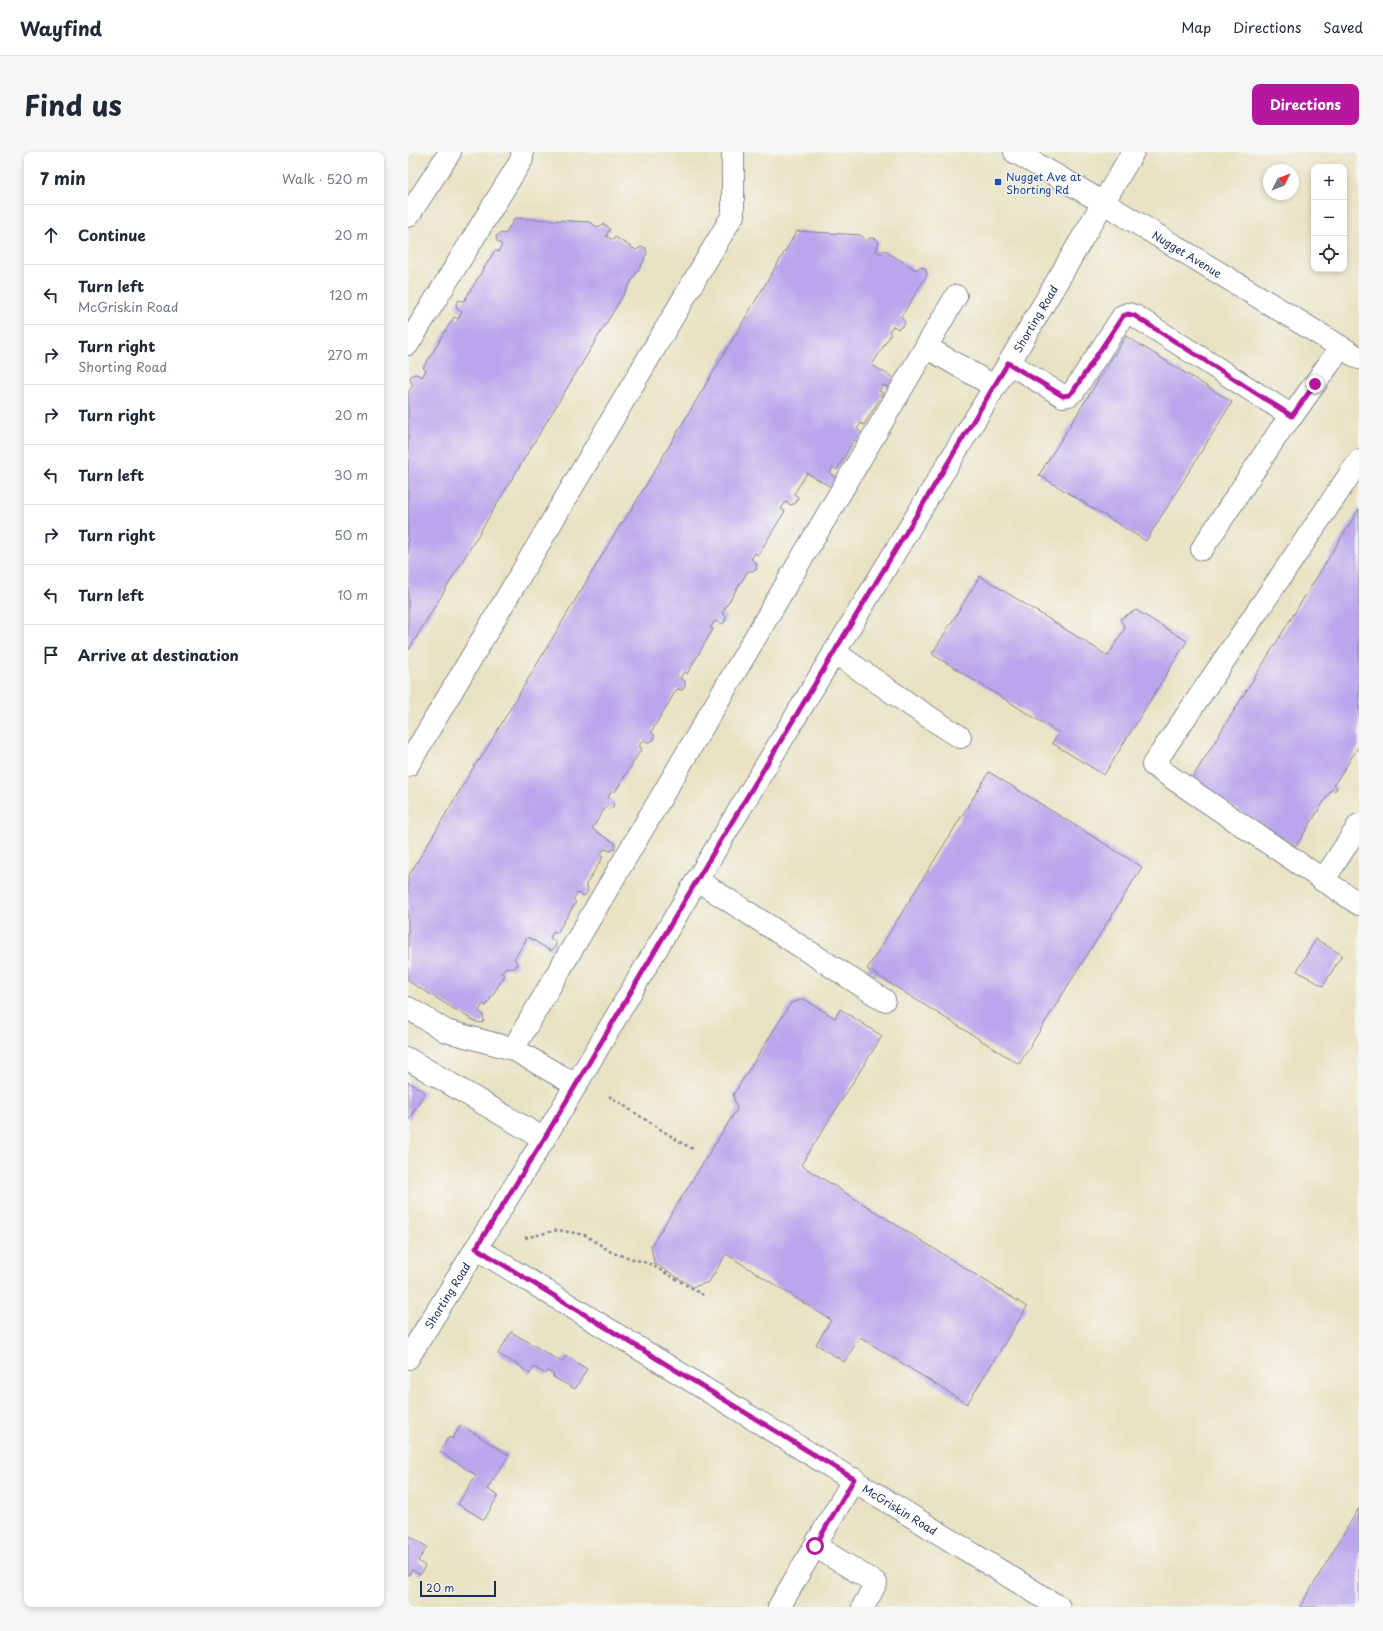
<!DOCTYPE html>
<html lang="en">
<head>
<meta charset="utf-8">
<style>
	:root { --surface:#fff; --page:#f6f6f7; --text:#1f2937; --muted:#747a83; --line:#e0e1e3; --accent:#b5179e }
	body { margin:0; font-family:"Playpen Sans",sans-serif; background:var(--page); color:var(--text) }
	.controls { position:absolute; right:12px; top:12px; display:grid; overflow:hidden; border-radius:8px; box-shadow:0 2px 6px #0003 }
	.controls button { width:36px; height:36px; display:grid; place-items:center; padding:0; border:0; border-bottom:1px solid var(--line); background:var(--surface); color:var(--text); font:20px sans-serif }
	.compass { position:absolute; left:855px; top:12px; width:36px; height:36px; border-radius:50%; background:var(--surface); box-shadow:0 2px 6px #0003; rotate:48deg }
	.scale { position:absolute; left:12px; bottom:10px; width:76px; box-sizing:border-box; padding-left:4px; border:2px solid #1b2f5e; border-top:0; font-size:11px; line-height:14px; white-space:nowrap; color:#1b2f5e; -webkit-text-stroke:3px #f6f6f2; paint-order:stroke }
	.stop { position:absolute; width:12px; height:12px; margin:-9px; border:3px solid #b5179e; border-radius:50%; background:#fff }
	.stop.end { background:#b5179e; border-color:#fff; box-shadow:0 1px 4px #0008 }
	.list { margin:0; padding:0; list-style:none }
	h2 { display:flex; justify-content:space-between; align-items:center; height:52px; margin:0; padding:0 16px; font-size:17px }
	h2 small { font-size:13px; font-weight:400; color:var(--muted) }
	.list li { display:grid; grid-template-columns:26px 1fr auto; gap:12px; align-items:center; box-sizing:border-box; height:60px; padding:0 16px; border-top:1px solid var(--line) }
	.list b { display:block; font-size:15px; white-space:nowrap }
	.list p { margin:0; font-size:13px; white-space:nowrap; color:var(--muted) }
	.list em { font-size:13px; font-style:normal; color:var(--muted) }
	.icon { flex:none; width:22px; height:22px; fill:none; stroke:currentColor; stroke-width:2; stroke-linecap:round; stroke-linejoin:round }
	.map { position:relative; flex:none; width:951px; height:1455px; overflow:hidden; border-radius:8px }
	header { display:flex; align-items:center; gap:24px; box-sizing:border-box; height:56px; padding:0 20px; background:var(--surface); border-bottom:1px solid var(--line) }
	header strong { font-size:19px }
	nav { display:flex; gap:22px; margin-inline-start:auto; font-size:14px }
	.intro { display:flex; align-items:center; justify-content:space-between; box-sizing:border-box; height:96px; padding:0 24px }
	h1 { margin:0; font-size:28px }
	.button { padding:10px 18px; border-radius:8px; background:var(--accent); color:#fff; font-size:14px; font-weight:700 }
	main { display:flex; gap:24px; padding:0 24px }
	aside { flex:1; background:var(--surface); border-radius:8px; box-shadow:0 2px 6px #0003 }
	.map>svg:first-child { display:block }
	.building { fill:#b9a6ec }
	.lines { fill:none; stroke-linecap:round; stroke-linejoin:round }
	.minor-casing { stroke:#828890; stroke-width:24 }
	.path { stroke:#828890; stroke-width:2.5; stroke-dasharray:3 3; stroke-linecap:butt }
	.minor { stroke:#fff; stroke-width:22 }
	.route { stroke:#b5179e; stroke-width:5 }
	.transit-dot { fill:#1a4fb4; stroke:#f6f6f2; stroke-width:1.5 }
	.labels { text-anchor:middle; dominant-baseline:central; stroke-width:3; stroke-linejoin:round; paint-order:stroke }
	.transit-label { font-size:11px; fill:#164399; stroke:#f6f6f2; text-anchor:start }
	.street-label { font-size:11px; fill:#1b2f5e; stroke:#f6f6f2 }
</style>
</head>
<body>
<header>
<strong>Wayfind</strong>
<nav><a>Map</a><a>Directions</a><a>Saved</a></nav>
</header>
<div class="intro"><h1>Find us</h1><a class="button">Directions</a></div>
<main>
<aside>
<h2>7 min<small>Walk · 520 m</small></h2>
<ul class="list">
<li><svg class="icon" aria-label="ahead" viewBox="0 0 24 24"><path d="M12 20V5M6 11l6-6 6 6"/></svg><div><b>Continue</b></div><em>20 m</em></li>
<li><svg class="icon" aria-label="left" viewBox="0 0 24 24"><path d="M17 20v-9H6M10 6l-5 5 5 5"/></svg><div><b>Turn left</b><p>McGriskin Road</p></div><em>120 m</em></li>
<li><svg class="icon" aria-label="right" viewBox="0 0 24 24"><path d="M7 20v-9h11M14 6l5 5-5 5"/></svg><div><b>Turn right</b><p>Shorting Road</p></div><em>270 m</em></li>
<li><svg class="icon" aria-label="right" viewBox="0 0 24 24"><path d="M7 20v-9h11M14 6l5 5-5 5"/></svg><div><b>Turn right</b></div><em>20 m</em></li>
<li><svg class="icon" aria-label="left" viewBox="0 0 24 24"><path d="M17 20v-9H6M10 6l-5 5 5 5"/></svg><div><b>Turn left</b></div><em>30 m</em></li>
<li><svg class="icon" aria-label="right" viewBox="0 0 24 24"><path d="M7 20v-9h11M14 6l5 5-5 5"/></svg><div><b>Turn right</b></div><em>50 m</em></li>
<li><svg class="icon" aria-label="left" viewBox="0 0 24 24"><path d="M17 20v-9H6M10 6l-5 5 5 5"/></svg><div><b>Turn left</b></div><em>10 m</em></li>
<li><svg class="icon" aria-label="arrive" viewBox="0 0 24 24"><path d="M6 21V4h12l-3 4 3 4H6"/></svg><div><b>Arrive at destination</b></div></li>
</ul>
</aside>
<div class="map">
<svg width="951" height="1455" viewBox="0 0 951 1455">
	<rect width="100%" height="100%" fill="#f6f6f2"/>
	<filter id="ink" filterUnits="userSpaceOnUse"><feTurbulence type="fractalNoise" baseFrequency=".025" numOctaves="2"/><feDisplacementMap in="SourceGraphic" scale="8" xChannelSelector="R" yChannelSelector="G"/><feConvolveMatrix kernelMatrix="1 2 1 2 8 2 1 2 1" color-interpolation-filters="sRGB"/></filter>
	<filter id="wash" filterUnits="userSpaceOnUse"><feTurbulence type="fractalNoise" baseFrequency=".012" numOctaves="4" result="noise"/><feDisplacementMap in="SourceGraphic" scale="16" xChannelSelector="R" yChannelSelector="G"/><feGaussianBlur stdDeviation="0.9" result="paint"/><feColorMatrix in="noise" values="0 0 0 0 0 0 0 0 0 0 0 0 0 0 0 0 0 1.4 0 .05"/><feComposite in="paint" operator="in"/></filter>
	<g filter="url(#wash)">
		<rect width="100%" height="100%" fill="#e9e2c2"/>
		<g id="blocks">
			<g class="building">
				<polygon points="107,66 181,70 190,75 195,72 198,73 202,77 198,84 205,88 207,85 228,98 233,95 238,96 239,102 236,106 237,107 0,499 0,241 5,233 3,230 2,225 4,223 8,222 14,225 18,219 15,216 46,165 50,167 54,160 49,157 48,151 51,148 56,149 87,98 90,100 94,93 89,89 88,84 93,81 97,82"/>
				<polygon points="389,79 452,83 459,89 462,86 467,86 471,90 468,99 474,102 476,98 508,118 512,115 517,116 519,123 493,165 497,170 496,173 490,177 485,174 481,180 483,182 464,213 487,227 482,236 475,233 471,239 475,241 456,273 453,271 449,277 455,282 452,289 446,288 429,318 425,315 422,321 428,326 429,329 424,334 421,334 399,321 386,342 390,345 388,351 383,353 378,350 373,357 377,359 350,403 347,401 343,407 349,412 348,418 344,419 340,419 314,461 318,464 317,470 313,472 307,469 302,476 305,477 279,522 276,520 272,526 277,529 277,535 274,538 269,537 243,580 246,582 246,588 240,590 235,588 231,594 234,596 207,640 204,638 200,645 206,650 205,655 200,657 197,656 184,677 207,691 207,696 203,699 196,697 192,703 195,705 177,734 180,736 179,741 176,744 169,741 165,748 168,750 149,781 146,779 142,786 147,789 148,794 143,799 120,785 106,807 109,810 108,815 104,817 98,815 93,821 97,823 78,854 75,852 71,859 75,862 76,869 74,871 68,870 0,829 0,725 70,608 71,609 214,370 216,370"/>
				<polygon points="718,184 824,250 738,389 631,323"/>
				<polygon points="951,357 951,594 926,633 929,636 927,639 924,637 888,694 783,628"/>
				<polygon points="572,424 700,504 717,476 712,467 728,458 779,489 696,623 644,591 651,581 524,502"/>
				<polygon points="581,620 734,715 611,912 459,817"/>
				<polygon points="908,787 934,803 915,834 889,819"/>
				<polygon points="396,847 427,866 432,857 474,884 393,1013 619,1155 559,1252 452,1185 436,1210 408,1192 423,1168 318,1102 301,1130 285,1135 246,1111 243,1094 329,957 325,943 383,851"/>
				<polygon points="0,930 17,940 0,969"/>
				<polygon points="103,1180 154,1210 158,1204 179,1217 167,1237 145,1225 146,1223 140,1219 138,1222 126,1215 122,1222 114,1216 114,1215 90,1202"/>
				<polygon points="53,1273 101,1303 79,1337 90,1344 76,1368 50,1352 68,1323 32,1300 41,1285 44,1287"/>
				<polygon points="951,1356 951,1455 892,1455"/>
				<polygon points="0,1383 19,1395 10,1409 17,1414 12,1423 4,1418 0,1424"/>
			</g>
		</g>
	</g>
	<g filter="url(#ink)">
		<use href="#blocks" fill-opacity="0" stroke="#828890" stroke-width="1"/>
		<g class="lines">
			<defs>
				<g id="minor">
					<path id="s1" d="M607,0L696,51L951,206"/>
					<polyline points="0,64 42,0"/>
					<polyline points="0,192 114,7 114,0"/>
					<polyline points="518,195 586,234"/>
					<polyline points="601,211 655,244 661,243 666,239 715,164 720,162 727,164 884,264 933,195"/>
					<polyline points="951,309 745,613 951,752"/>
					<polyline points="794,397 873,277 884,264"/>
					<polyline points="426,500 507,556 552,585"/>
					<polyline points="0,613 325,63 325,0"/>
					<polyline points="289,728 476,848"/>
					<polyline points="915,729 951,673"/>
					<polyline points="0,856 38,879 105,897 168,933"/>
					<polyline points="105,897 548,144"/>
					<polyline points="0,907 136,987"/>
					<path id="s2" d="M68,1096L651,1455"/>
					<path id="s3" d="M0,1206L136,987L289,728L601,211L725,0"/>
					<polyline points="407,1394 468,1431 455,1455"/>
					<polyline points="371,1455 446,1327"/>
				</g>
			</defs>
			<use href="#minor" class="minor-casing"/>
			<g class="path">
				<polyline points="201,944 272,990 287,998"/>
				<polyline points="117,1086 150,1078 177,1083 205,1101 242,1112 297,1144"/>
			</g>
			<use href="#minor" class="minor"/>
		</g>
	</g>
	<g class="lines" filter="url(#ink)">
		<polyline class="route" points="407,1394 446,1327 68,1096 136,987 289,728 600,211 655,244 661,243 666,238 715,164 720,162 727,164 884,264 907,232"/>
	</g>
	<rect class="transit-dot" x="586" y="26" width="8" height="8" rx="2"/>
	<g class="labels">
		<g class="transit-label">
			<text x="598" y="24">Nugget Ave at<tspan x="598" dy="13">Shorting Rd</tspan></text>
		</g>
		<g class="street-label">
			<text stroke="none"><textPath href="#s1" startOffset="200">Nugget Avenue</textPath></text>
			<text stroke="none"><textPath href="#s3" startOffset="1214">Shorting Road</textPath></text>
			<text stroke="none"><textPath href="#s3" startOffset="74">Shorting Road</textPath></text>
			<text stroke="none"><textPath href="#s2" startOffset="498">McGriskin Road</textPath></text>
		</g>
	</g>
</svg>
<div class="controls">
<button>+</button>
<button>−</button>
<button><svg class="icon" aria-label="locate" viewBox="0 0 24 24"><circle cx="12" cy="12" r="6"/><path d="M12 2v4M12 18v4M2 12h4M18 12h4"/></svg></button>
</div>
<svg class="compass" viewBox="-18 -18 36 36"><path d="M0-13l5 13h-10z" fill="#e53935"/><path d="M0 13l5-13h-10z" fill="#747a83"/></svg>
<div class="scale">20 m</div>
<div class="stop" style="left:407px;top:1394px"></div>
<div class="stop end" style="left:907px;top:232px"></div>
</div>
</main>
</body>
</html>
